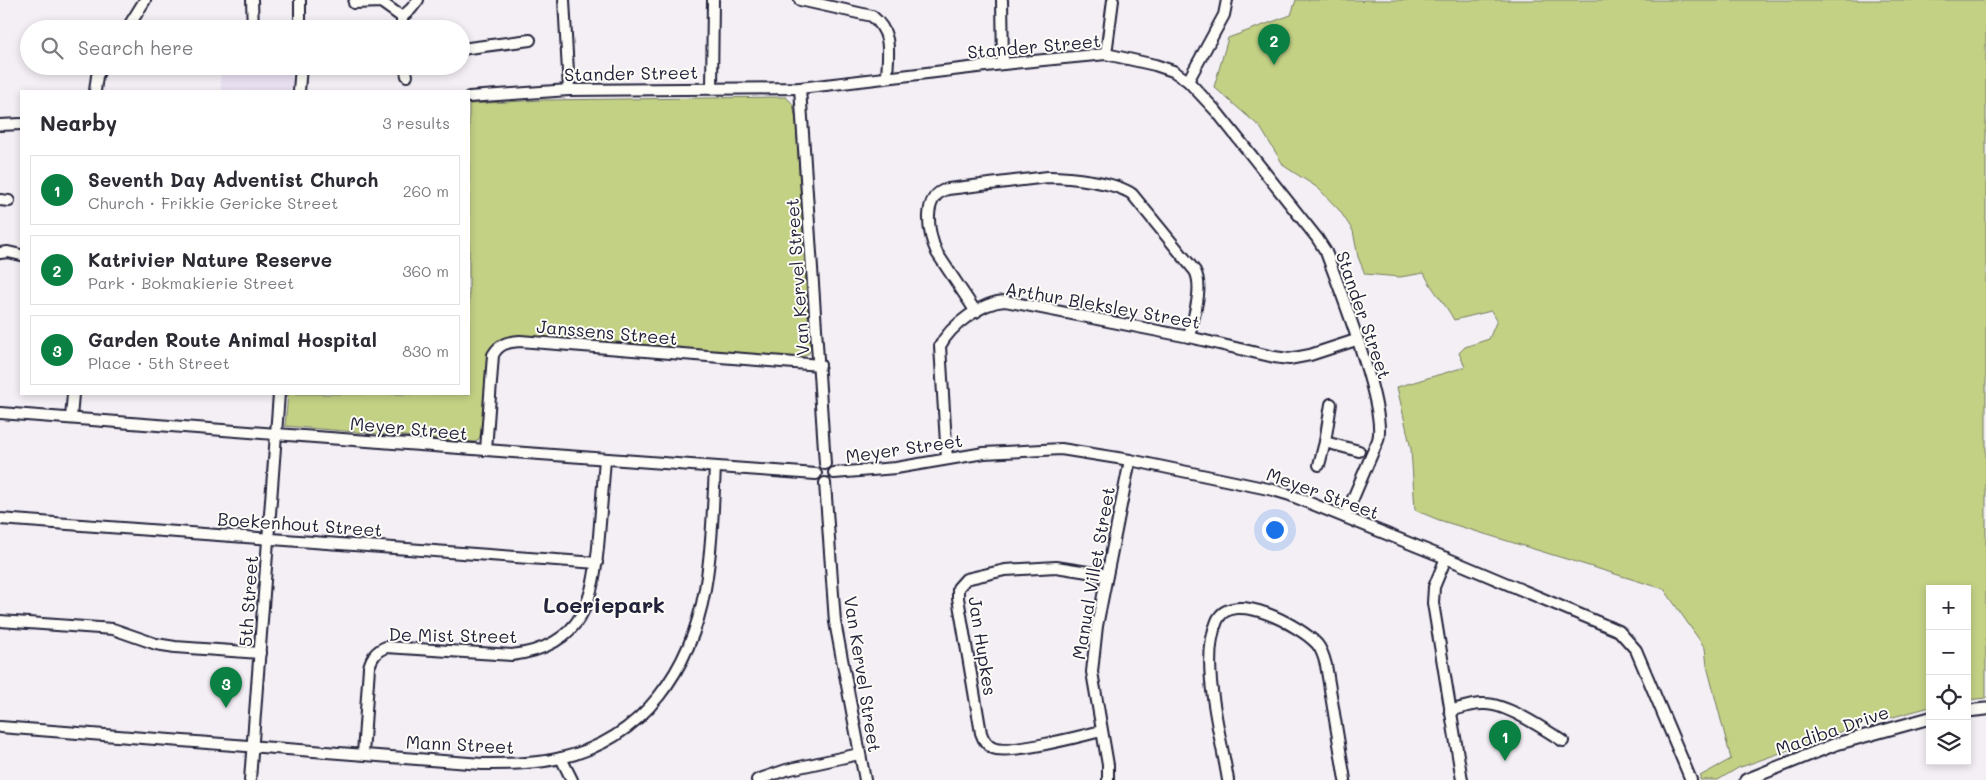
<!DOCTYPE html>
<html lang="en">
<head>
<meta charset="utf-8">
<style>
	:root { --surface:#fff; --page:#f2f2f3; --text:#2b2b33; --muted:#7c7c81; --line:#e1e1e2; --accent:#0b8043 }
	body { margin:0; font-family:Mali,sans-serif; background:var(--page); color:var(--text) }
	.controls { position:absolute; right:15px; bottom:15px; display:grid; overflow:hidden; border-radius:0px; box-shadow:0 2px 8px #0003 }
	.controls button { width:45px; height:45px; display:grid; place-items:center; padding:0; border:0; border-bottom:1px solid var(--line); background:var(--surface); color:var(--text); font:25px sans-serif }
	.you { position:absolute; left:1274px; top:529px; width:18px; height:18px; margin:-12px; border:4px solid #fff; border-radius:50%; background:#1a73e8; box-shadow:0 0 0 8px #1a73e833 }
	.badge { display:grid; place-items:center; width:32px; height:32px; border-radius:50%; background:var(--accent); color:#fff; font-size:16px; font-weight:700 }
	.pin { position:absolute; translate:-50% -41px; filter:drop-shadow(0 1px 2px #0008) }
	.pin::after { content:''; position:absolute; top:26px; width:18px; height:15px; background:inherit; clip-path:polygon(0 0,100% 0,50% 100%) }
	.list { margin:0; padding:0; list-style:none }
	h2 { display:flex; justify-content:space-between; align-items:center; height:65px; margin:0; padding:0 20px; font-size:21px }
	h2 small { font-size:16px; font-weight:400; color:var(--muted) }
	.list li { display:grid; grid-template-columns:32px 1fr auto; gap:15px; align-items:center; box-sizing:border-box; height:70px; margin:0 10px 10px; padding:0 10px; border:1px solid var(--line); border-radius:0px }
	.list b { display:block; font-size:19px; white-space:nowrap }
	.list p { margin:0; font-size:16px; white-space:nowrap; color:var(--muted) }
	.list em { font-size:16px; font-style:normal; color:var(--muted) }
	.icon { flex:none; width:28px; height:28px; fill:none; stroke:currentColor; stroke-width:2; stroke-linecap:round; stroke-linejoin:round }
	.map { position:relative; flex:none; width:1986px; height:780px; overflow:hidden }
	.search { position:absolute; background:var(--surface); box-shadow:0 2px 8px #0003; left:20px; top:20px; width:450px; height:55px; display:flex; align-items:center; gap:12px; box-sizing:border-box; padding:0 18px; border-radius:28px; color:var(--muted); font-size:19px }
	.panel { position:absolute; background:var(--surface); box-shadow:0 2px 8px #0003; left:20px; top:90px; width:450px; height:305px; border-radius:0px }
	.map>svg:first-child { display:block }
	.built { fill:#e9e0f2 }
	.green { fill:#c3d185; stroke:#727a60 }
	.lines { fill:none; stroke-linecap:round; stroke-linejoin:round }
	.minor-casing { stroke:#22223b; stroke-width:14 }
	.tertiary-casing { stroke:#22223b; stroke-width:15 }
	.minor { stroke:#fdfcf7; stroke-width:10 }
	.tertiary { stroke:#fdfcf7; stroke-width:11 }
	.labels { text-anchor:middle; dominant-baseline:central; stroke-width:4; stroke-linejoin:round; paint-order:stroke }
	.street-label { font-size:18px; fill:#22223b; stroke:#fdfcf7 }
	.district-label { font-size:22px; font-weight:bold; fill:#22223b; stroke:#fdfcf7 }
</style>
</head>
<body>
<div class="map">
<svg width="1986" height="780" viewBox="0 0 1986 780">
	<rect width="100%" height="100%" fill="#f4eff5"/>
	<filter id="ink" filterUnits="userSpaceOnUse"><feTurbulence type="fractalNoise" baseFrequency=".02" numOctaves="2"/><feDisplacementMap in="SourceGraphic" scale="10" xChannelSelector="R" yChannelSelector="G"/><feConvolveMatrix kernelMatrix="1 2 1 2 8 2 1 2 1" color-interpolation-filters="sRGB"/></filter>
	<g filter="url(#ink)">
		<polygon class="built" points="292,67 293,91 221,91 220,68"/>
		<g class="green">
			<path d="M1296,0H1362V2L1363,0H1986V698L1967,700V589H1930V707L1845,730L1738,768L1718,780H1700V776L1731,759L1707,666L1705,648L1664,589L1439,520L1415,510L1411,449L1397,387L1465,367L1459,353L1465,347L1489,339L1497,320L1491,311L1454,320C1445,303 1432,290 1424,273L1400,277L1365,274L1358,257L1353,231L1340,211L1318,188L1284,166L1260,127L1214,87L1228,38L1291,15Z"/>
			<path d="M786,97L793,104L796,120L810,349L809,353L799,359L510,337C500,339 494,344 489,353L482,429L479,439L475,442L285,426L288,394H469V104L542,100Z"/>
		</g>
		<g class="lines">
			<defs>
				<g id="minor">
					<polyline points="252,0 253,29"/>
					<polyline points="300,0 300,29"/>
					<polyline points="564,0 569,90"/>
					<path d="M800,0L872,16C893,33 888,52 887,77"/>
					<polyline points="1002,0 1003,64"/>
					<polyline points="354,3 381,2 402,17"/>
					<polyline points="127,29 145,0"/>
					<polyline points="402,29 402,17 411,9 418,0"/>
					<polyline points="461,49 530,40"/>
					<polyline points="1106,54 1113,0"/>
					<polyline points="405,66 407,76"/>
					<polyline points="1188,81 1224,15 1227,0"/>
					<polyline points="712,88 713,0"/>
					<polyline points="800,88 825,464"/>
					<polyline points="95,91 97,76 102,66"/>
					<polyline points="299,91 301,66"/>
					<path d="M469,97L569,90L800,88L1003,64L1106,54L1155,65L1173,71L1188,81L1217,112L1317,238L1326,252C1339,288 1387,408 1378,440L1345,517"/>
					<polyline points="0,125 21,124"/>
					<polyline points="0,200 9,201"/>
					<polyline points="0,253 8,252 21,255"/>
					<path d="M976,312L937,253C928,233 921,195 948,189L1048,177C1070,177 1115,182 1132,194L1195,271C1204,288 1193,318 1189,337"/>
					<polyline points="0,413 486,450 816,474"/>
					<polyline points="71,418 73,394"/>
					<polyline points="1325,442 1359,451"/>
					<path d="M486,450L493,355C499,344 507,342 520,341L820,365"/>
					<path d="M947,459L940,346C950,326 982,302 1005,301L1189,337L1274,357L1289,359L1310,355L1356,340"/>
					<polyline points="1319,465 1325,442 1331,404"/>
					<polyline points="834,473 896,468 984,453 1061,449 1130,460 1273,490 1290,495 1446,558 1619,631 1636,650 1691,780"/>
					<polyline points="825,483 835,622 865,780"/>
					<polyline points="0,519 597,563"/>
					<polyline points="1446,558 1434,587 1433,603 1462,780"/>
					<polyline points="0,621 113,629 156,644 175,647 260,653"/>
					<path d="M1450,711C1461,708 1473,703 1485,704C1507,704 1544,729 1563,741"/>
					<path d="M0,727L482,764C508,764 536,764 561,758C644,739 691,668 705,589C712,549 713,507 715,467"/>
					<path d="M1101,731C1082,736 1007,755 993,748C986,745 983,739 981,733L958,598V588L966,579L1005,570L1056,567L1107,575"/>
					<path d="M363,754L369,667C372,657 376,651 386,647L512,655C585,646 594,598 599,536C601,510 603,485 605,459"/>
					<polyline points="561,758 572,780"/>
					<polyline points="250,780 279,394"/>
					<polyline points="757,780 786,770 859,754"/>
					<polyline points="1108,780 1108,765 1092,672 1097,626 1130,460"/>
					<path d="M1228,780C1221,735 1199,663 1217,621C1231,588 1301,626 1317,644C1322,650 1324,657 1326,665L1345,780"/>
				</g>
				<g id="tertiary">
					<polyline points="1967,711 1986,709"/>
					<polyline points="1746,780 1836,744 1930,718"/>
				</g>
			</defs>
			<use href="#minor" class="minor-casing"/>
			<use href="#tertiary" class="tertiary-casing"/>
			<use href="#minor" class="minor"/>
			<use href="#tertiary" class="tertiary"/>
		</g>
	</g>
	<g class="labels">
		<g class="street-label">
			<text transform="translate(1034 46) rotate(-5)">Stander Street</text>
			<text transform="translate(631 73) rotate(-1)">Stander Street</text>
			<text transform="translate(797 277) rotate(-94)">Van Kervel Street</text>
			<text transform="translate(1103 305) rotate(10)">Arthur Bleksley Street</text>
			<text transform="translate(1364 315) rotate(71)">Stander Street</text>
			<text transform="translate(607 332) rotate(5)">Janssens Street</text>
			<text transform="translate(409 428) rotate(5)">Meyer Street</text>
			<text transform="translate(904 448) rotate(-8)">Meyer Street</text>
			<text transform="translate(1323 493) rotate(20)">Meyer Street</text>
			<text transform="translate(300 524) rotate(4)">Boekenhout Street</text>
			<text transform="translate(1093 573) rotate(-80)">Manual Villet Street</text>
			<text transform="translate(248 601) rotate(-86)">5th Street</text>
			<text transform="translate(453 635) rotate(1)">De Mist Street</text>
			<text transform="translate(983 646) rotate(81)">Jan Hupkes</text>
			<text transform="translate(863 674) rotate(81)">Van Kervel Street</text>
			<text transform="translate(1832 730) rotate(-19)">Madiba Drive</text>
			<text transform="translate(460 744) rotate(3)">Mann Street</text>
		</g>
		<g class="district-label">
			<text x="604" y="604">Loeriepark</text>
		</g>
	</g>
</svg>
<div class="controls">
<button>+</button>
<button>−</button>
<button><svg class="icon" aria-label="locate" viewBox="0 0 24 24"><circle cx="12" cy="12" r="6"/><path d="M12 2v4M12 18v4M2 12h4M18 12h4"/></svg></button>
<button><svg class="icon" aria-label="layers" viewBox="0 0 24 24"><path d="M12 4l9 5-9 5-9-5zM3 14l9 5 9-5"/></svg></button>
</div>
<div class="you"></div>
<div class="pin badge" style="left:1505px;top:761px">1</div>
<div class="pin badge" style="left:1274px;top:65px">2</div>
<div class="pin badge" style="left:226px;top:708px">3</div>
<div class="search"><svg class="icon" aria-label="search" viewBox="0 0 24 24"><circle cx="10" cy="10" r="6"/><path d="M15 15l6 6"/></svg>Search here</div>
<section class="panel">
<h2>Nearby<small>3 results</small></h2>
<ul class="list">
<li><span class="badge">1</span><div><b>Seventh Day Adventist Church</b><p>Church · Frikkie Gericke Street</p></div><em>260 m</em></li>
<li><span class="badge">2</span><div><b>Katrivier Nature Reserve</b><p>Park · Bokmakierie Street</p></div><em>360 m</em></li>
<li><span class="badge">3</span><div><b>Garden Route Animal Hospital</b><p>Place · 5th Street</p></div><em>830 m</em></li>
</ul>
</section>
</div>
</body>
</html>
